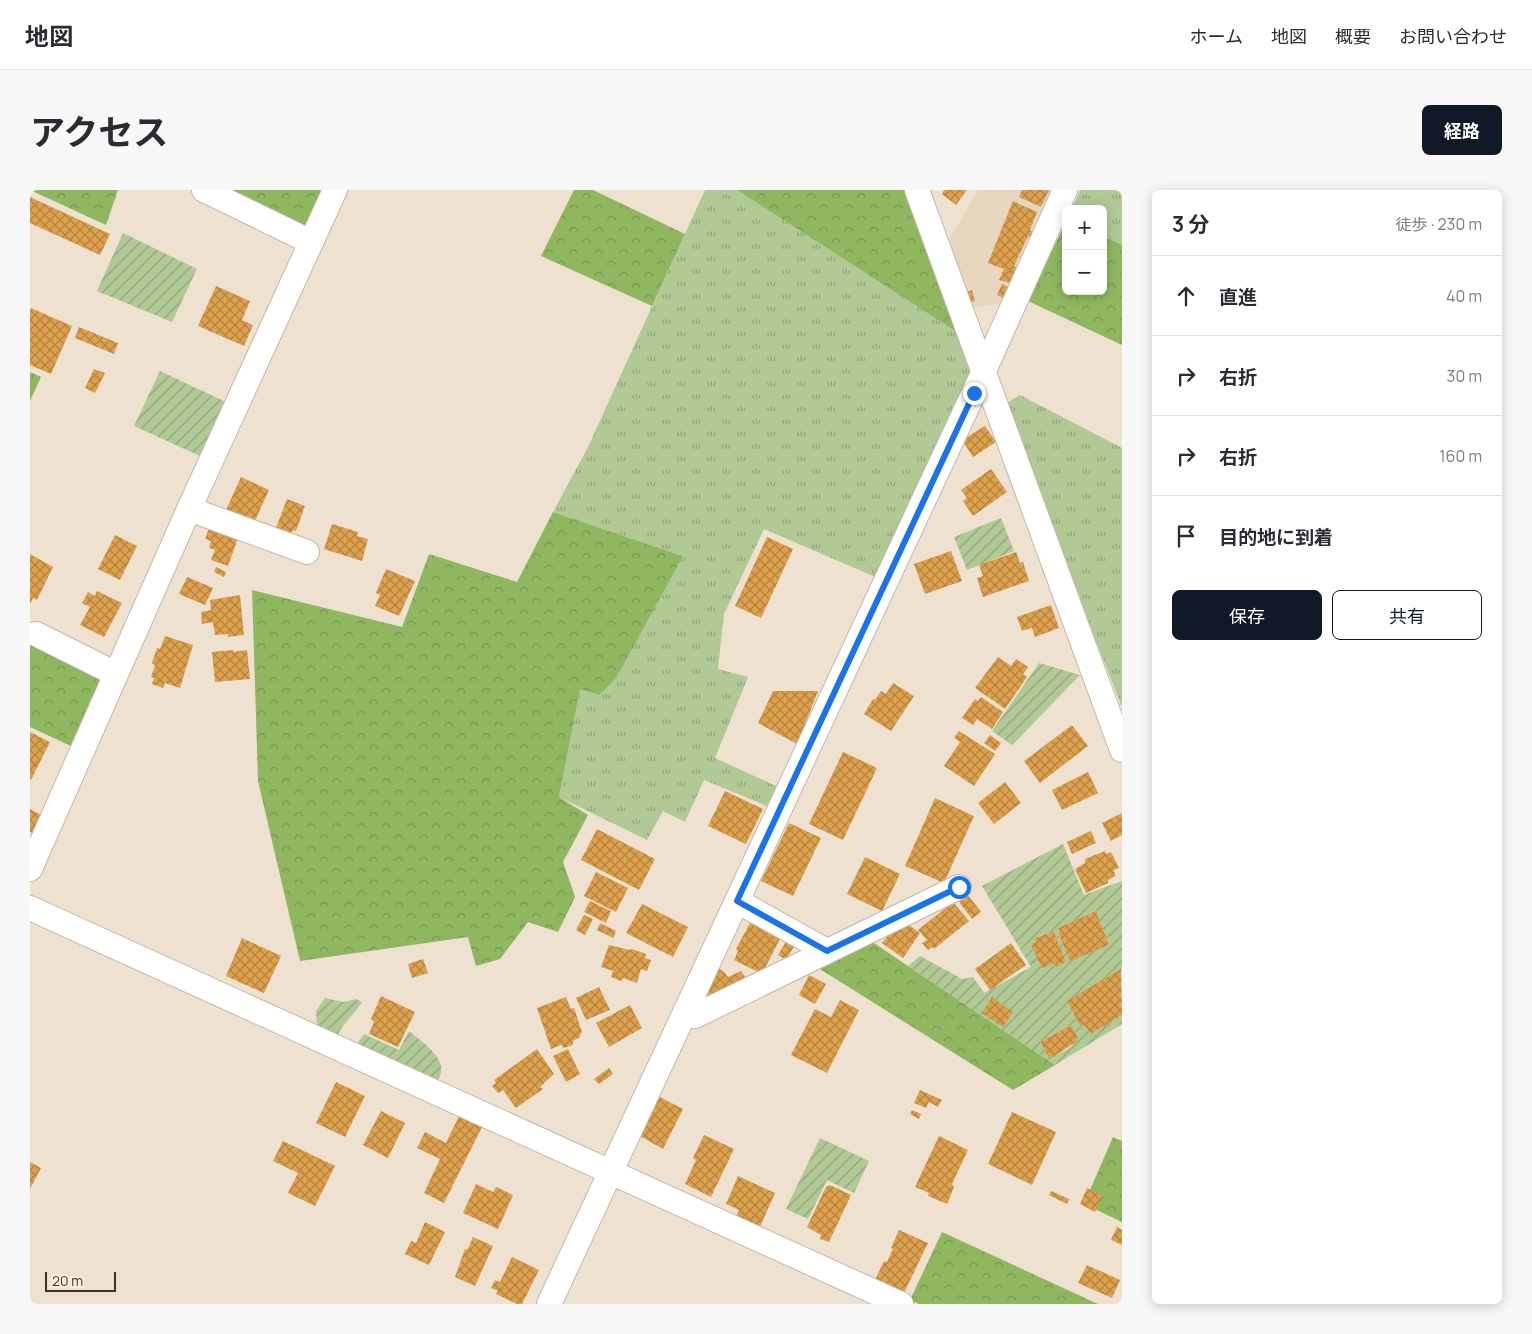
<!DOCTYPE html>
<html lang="ja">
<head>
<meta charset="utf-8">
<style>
	:root { --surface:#fff; --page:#f7f7f7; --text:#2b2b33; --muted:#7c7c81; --line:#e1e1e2; --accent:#111827 }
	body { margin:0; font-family:Manrope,"Noto Sans JP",sans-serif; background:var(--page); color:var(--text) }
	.controls { position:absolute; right:15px; top:15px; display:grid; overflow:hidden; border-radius:8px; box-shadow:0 2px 12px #0003 }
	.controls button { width:45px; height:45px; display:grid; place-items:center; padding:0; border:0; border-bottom:1px solid var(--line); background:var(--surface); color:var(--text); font:25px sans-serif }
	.scale { position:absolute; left:15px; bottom:12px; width:71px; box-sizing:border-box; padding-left:5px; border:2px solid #39342d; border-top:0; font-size:14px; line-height:18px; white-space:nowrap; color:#39342d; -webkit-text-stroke:4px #fdeedd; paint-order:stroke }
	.stop { position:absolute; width:15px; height:15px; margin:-11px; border:4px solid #1a73e8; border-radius:50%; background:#fff }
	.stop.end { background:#1a73e8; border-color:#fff; box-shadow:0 1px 5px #0008 }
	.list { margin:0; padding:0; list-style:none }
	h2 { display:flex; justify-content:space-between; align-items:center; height:65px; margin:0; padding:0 20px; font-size:21px }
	h2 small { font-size:16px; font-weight:400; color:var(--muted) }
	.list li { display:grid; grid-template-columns:32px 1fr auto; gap:15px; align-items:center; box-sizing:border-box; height:80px; padding:0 20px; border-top:1px solid var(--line) }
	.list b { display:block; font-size:19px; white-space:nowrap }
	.list em { font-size:16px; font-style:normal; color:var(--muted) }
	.actions { display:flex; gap:10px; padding:15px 20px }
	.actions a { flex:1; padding:11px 0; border:1px solid var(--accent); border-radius:8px; text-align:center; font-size:18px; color:var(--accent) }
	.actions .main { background:var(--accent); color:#fff }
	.icon { flex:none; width:28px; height:28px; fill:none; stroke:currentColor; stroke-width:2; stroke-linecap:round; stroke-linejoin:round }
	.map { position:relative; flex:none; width:1092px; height:1114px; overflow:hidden; border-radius:8px }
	header { display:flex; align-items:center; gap:30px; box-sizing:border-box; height:70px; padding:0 25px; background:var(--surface); border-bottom:1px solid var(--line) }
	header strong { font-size:24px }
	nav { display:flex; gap:28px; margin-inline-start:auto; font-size:18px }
	.intro { display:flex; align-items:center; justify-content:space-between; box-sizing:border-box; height:120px; padding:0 30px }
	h1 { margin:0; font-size:35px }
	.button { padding:12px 22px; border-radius:8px; background:var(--accent); color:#fff; font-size:18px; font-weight:700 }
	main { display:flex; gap:30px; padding:0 30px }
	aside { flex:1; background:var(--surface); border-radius:8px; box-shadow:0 2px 12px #0003 }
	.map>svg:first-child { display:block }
	.built { fill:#e7d5be }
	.grass { fill:url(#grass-tufts) }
	.forest { fill:url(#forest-crowns) }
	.garden { fill:url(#garden-furrows); fill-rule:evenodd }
	.building { fill:url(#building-cross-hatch) }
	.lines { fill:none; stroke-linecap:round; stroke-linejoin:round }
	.minor-casing { stroke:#c4b7a6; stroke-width:26 }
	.minor { stroke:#fff; stroke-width:24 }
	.route { stroke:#1a73e8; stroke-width:6 }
</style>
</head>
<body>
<header>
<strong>地図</strong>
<nav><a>ホーム</a><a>地図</a><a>概要</a><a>お問い合わせ</a></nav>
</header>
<div class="intro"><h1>アクセス</h1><a class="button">経路</a></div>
<main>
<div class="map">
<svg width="1092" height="1114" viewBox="0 0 1092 1114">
	<defs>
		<pattern id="grass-tufts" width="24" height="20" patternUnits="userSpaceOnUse" patternTransform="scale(1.25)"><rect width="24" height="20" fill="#b0c995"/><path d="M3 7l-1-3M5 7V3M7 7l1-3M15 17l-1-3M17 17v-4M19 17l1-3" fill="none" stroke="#90a47a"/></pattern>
		<pattern id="forest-crowns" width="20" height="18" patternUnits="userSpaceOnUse" patternTransform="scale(1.25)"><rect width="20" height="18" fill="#8fb760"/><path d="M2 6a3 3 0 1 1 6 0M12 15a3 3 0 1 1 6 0" fill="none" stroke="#769650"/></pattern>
		<pattern id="garden-furrows" width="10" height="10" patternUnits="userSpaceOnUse" patternTransform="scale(1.25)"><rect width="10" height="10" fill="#b0c995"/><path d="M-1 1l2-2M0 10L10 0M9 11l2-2" fill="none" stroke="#90a47a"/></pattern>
		<pattern id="building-cross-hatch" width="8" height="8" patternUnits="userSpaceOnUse" patternTransform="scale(1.25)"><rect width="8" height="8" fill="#dda04c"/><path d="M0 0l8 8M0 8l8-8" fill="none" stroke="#b48340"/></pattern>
	</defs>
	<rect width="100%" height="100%" fill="#efe1d0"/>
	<polygon class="built" points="948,0 1024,0 975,113 939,118 917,53"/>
	<g class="grass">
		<polygon points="675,0 707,0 925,141 942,184 850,389 734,339 694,424 688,479 718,487 685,568 746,596 737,616 674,590 655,632 633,621 617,650 529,607 550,498 653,366 523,322 558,257"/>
		<polygon points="1050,0 1092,0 1092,55 1073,46 1073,19 1042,19"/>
		<polygon points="990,205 1092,258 1092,517 973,215"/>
	</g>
	<g class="forest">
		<polygon points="0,0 88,0 76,35"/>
		<polygon points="203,0 292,0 275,38"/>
		<polygon points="544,0 563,0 655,44 622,116 511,66"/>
		<polygon points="707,0 874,0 925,141"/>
		<polygon points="1036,32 1036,101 1073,101 1073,46 1092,55 1092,155 998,111"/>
		<polygon points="0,182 11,187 0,211"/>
		<polygon points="523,322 653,366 586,488 569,505 550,499 529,607 558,625 533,672 545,707 528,742 498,732 470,769 446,776 438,747 270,771 228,591 222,400 372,437 399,364 487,392"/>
		<polygon points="0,452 64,481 71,492 43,557 0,537"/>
		<polygon points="838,749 1025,875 983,900 785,776"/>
		<polygon points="1083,947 1092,951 1092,1032 1054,1014"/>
		<polygon points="912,1042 1068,1114 889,1114 880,1110"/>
	</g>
	<g class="garden">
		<polygon points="93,43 167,79 142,132 67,101"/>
		<polygon points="130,181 196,212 170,266 104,236"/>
		<polygon points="971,328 984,361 937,380 924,347"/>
		<polygon points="1009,473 1050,485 982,555 962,541"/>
		<path d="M1033,654L1054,705L1092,691V780L1037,811L1051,836L1054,835L1061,844L1092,825V834L1025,875L878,776L890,766L932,789L943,787L954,803L1001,777L952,696ZM1066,721L1079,755L1040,770L1028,744L1030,741L1029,738ZM1022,742L1025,744L1036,772L1026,777L1024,773L1012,777L1001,755L1005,752V748ZM962,808L983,822L973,836ZM1041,835L1048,848C1045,856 1027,867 1018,867L1010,852Z"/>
		<path d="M295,808L313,812L326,809L332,812C325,824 313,832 308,845L287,836L286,821Z"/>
		<path d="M379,841C392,852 423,872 407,891L326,856L334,844L369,860Z"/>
		<polygon points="790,948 839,971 824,1003 797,990 778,1029 756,1019"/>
	</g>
	<g class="building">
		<polygon points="914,0 937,0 926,15 912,4"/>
		<polygon points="992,0 1019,0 1011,17 989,7"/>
		<polygon points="0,7 80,44 70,65 0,33"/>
		<polygon points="983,11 1007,22 1000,40 1002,42 1000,47 998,46 984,76 989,78 981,93 969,90 974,79 958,73"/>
		<polygon points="972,94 979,98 974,108 967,105"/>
		<polygon points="186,96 220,111 212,130 223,135 214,156 168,136"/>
		<polygon points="942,100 945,111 939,112 937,102"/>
		<polygon points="1,118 42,136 21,184 0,175 0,121"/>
		<polygon points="49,137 88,153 84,164 45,148"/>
		<polygon points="64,179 75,183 65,203 55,198"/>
		<polygon points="955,236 966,252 943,267 932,250"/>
		<polygon points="961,279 977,302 943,326 933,311 937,308 931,300"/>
		<polygon points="211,287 239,300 224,333 196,320"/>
		<polygon points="257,309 275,316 266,341 264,340 260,343 246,338"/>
		<polygon points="302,334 328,342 327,346 338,349 332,371 294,359"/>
		<polygon points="179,338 208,348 198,376 181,370 185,360 179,358 181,351 175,349"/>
		<polygon points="85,345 107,356 90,390 68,379"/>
		<polygon points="737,347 763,359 731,428 705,416"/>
		<polygon points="921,361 932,391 895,404 884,374"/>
		<polygon points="986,362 990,373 993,372 999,391 953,407 947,388 953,386 949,375"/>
		<polygon points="0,364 23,377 7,410 3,408 0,414"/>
		<polygon points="186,377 196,382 194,387 184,382"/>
		<polygon points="356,379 385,391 369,426 345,416 350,405 346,403"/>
		<polygon points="157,387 183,398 175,415 149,404"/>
		<polygon points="67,401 92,413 74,447 50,435 60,417 52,413 58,402 65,406"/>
		<polygon points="210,405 214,445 198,447 198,444 185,445 183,432 172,434 171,422 181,420 180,410"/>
		<polygon points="1021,415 1029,438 1005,447 1002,438 992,441 987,427"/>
		<polygon points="135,446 163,455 150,498 135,493 133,498 122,494 124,488 121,487 125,475 122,473 127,458 130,459"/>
		<polygon points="203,460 203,462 217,460 220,489 185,492 182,462"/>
		<polygon points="968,467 981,476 986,469 998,477 993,484 997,487 975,519 945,498"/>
		<polygon points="863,493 884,506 861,541 834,524 843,509 845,510 851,501 856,504"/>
		<polygon points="743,501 788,501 767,554 728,533"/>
		<polygon points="951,507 973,522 962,539 947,529 943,535 932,528 945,509 948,511"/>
		<polygon points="1042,535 1058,556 1010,593 994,571"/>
		<polygon points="929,541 965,564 944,596 914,576 930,552 924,548"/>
		<polygon points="0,542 20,552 1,590 0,589"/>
		<polygon points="960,545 971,553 965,561 954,553"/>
		<polygon points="813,562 847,578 813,650 779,634"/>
		<polygon points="1058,582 1068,603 1032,620 1022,600"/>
		<polygon points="975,592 991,613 964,634 948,613"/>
		<polygon points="695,601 733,619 716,654 678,636"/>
		<polygon points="905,608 944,626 914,693 875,676"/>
		<polygon points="0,619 11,625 3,643 0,642"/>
		<polygon points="1092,623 1092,645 1081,651 1072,633"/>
		<polygon points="759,633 791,648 763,706 731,691"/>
		<polygon points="567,639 625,669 609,700 551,670"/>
		<polygon points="1061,641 1066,653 1042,664 1037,652"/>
		<polygon points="1075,661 1076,664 1081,662 1089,678 1084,680 1085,686 1078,690 1078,693 1056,703 1045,679 1055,673 1055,669"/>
		<polygon points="835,667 870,684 852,721 817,704"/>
		<polygon points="566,682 598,698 586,722 554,706"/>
		<polygon points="938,705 951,722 942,729 929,712"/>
		<polygon points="560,711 581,721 576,733 554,722"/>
		<polygon points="923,712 939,731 904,759 902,757 898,760 892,753 897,750 888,740"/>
		<polygon points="612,714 658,737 643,767 596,743"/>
		<polygon points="1066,721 1079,755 1040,771 1028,743 1030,741 1028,738"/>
		<polygon points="554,725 563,729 555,745 546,740"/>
		<polygon points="721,731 751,747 732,784 704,770 708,761 706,759"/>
		<polygon points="570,733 586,741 583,748 567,740"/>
		<polygon points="876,733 890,743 873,768 852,753 861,742"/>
		<polygon points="1022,742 1025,744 1036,772 1026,777 1024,773 1012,778 1001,755 1005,752 1005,748"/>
		<polygon points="212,748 251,766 234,803 196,786"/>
		<polygon points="757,750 765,755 756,770 748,765"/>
		<polygon points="981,753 996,775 960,800 945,779"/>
		<polygon points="579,755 599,760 602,759 616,764 615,768 621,770 617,781 611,779 607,793 593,788 591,791 581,787 583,781 571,777"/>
		<polygon points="393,769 398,783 382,788 378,774"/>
		<polygon points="686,777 693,781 698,787 711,781 718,791 669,816"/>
		<polygon points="1091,779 1092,825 1061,844 1054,835 1051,837 1037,811"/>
		<polygon points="779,785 796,794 785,814 769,805"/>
		<polygon points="569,797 580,820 556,830 546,808"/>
		<polygon points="351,806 385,822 368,857 339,844 344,832 341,829"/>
		<polygon points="536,807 541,819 544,818 552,842 550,845 550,847 543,851 543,855 534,858 531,855 521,859 507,818"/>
		<polygon points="962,807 983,822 973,837 952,823"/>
		<polygon points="810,810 829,820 797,883 761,865 785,819 801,827"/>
		<polygon points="600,815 612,838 579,857 566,833"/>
		<polygon points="1041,835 1048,848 1046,852 1023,867 1018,867 1010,852"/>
		<polygon points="507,859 524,884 510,897 513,899 486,918 473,900 468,903 462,896 466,893 464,890"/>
		<polygon points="538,859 550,884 536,892 523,866"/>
		<polygon points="579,878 583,884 569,894 564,889"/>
		<polygon points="306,892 335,906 315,947 286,933"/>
		<polygon points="890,900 912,910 908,917 899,912 896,918 884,913"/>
		<polygon points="626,905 653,919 633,959 610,946"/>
		<polygon points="882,920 891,924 889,929 880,924"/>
		<polygon points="351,921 375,933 358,968 333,955"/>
		<polygon points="982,922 1026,942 1002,995 958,974"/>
		<polygon points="429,926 452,937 414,1013 394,1003 410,969 387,958 395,942 416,953"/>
		<polygon points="674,945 704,959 681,1007 655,994 666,970 663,968"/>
		<polygon points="909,946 938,960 922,994 924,997 917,1014 898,1006 899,1003 885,997"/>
		<polygon points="253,951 305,976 285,1016 258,1003 268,983 243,971"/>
		<polygon points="0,972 11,978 0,999"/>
		<polygon points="708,986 745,1003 729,1039 705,1029 709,1020 696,1014"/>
		<polygon points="446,994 463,1002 466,997 483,1005 468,1039 433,1023"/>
		<polygon points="800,995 821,1005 799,1052 790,1049 791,1045 777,1037 796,997"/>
		<polygon points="1057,998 1073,1006 1065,1022 1050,1014"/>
		<polygon points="1021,1001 1039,1009 1037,1014 1019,1005"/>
		<polygon points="395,1032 415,1042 399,1075 375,1064 381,1051 386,1053"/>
		<polygon points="1087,1037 1092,1040 1092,1055 1081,1050"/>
		<polygon points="869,1040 898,1053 874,1103 845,1090 854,1071 857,1072 863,1059 861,1058"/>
		<polygon points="443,1047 463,1056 445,1096 425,1087 435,1059 438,1059"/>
		<polygon points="482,1067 509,1080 492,1114 487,1114 466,1104 468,1101 461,1098 465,1090 470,1092"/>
		<polygon points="1057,1075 1090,1090 1082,1108 1048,1093"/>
	</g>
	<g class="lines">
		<defs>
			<g id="minor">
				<polyline points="174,0 281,52"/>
				<polyline points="887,0 1092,560"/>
				<polyline points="159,319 277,362"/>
				<polyline points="6,444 86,484"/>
				<polyline points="0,679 159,319 305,0"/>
				<polyline points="707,711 797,761"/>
				<polyline points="0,718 871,1114"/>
				<polyline points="655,822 665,826 929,697"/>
				<polyline points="519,1114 953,183 1035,0"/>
			</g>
		</defs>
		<use href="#minor" class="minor-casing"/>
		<use href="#minor" class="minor"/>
	</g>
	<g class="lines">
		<polyline class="route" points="929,697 797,761 707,711 944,203"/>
	</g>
</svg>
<div class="controls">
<button>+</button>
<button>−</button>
</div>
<div class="scale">20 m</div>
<div class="stop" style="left:929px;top:697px"></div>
<div class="stop end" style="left:944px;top:203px"></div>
</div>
<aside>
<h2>3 分<small>徒歩 · 230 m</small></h2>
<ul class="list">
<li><svg class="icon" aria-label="ahead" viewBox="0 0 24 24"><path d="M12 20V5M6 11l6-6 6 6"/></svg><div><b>直進</b></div><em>40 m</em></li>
<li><svg class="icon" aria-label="right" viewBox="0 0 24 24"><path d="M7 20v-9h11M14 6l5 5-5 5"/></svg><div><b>右折</b></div><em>30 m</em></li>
<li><svg class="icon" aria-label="right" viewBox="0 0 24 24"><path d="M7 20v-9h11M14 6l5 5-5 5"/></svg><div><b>右折</b></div><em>160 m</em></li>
<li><svg class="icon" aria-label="arrive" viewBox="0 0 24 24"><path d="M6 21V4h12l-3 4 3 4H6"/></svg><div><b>目的地に到着</b></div></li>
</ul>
<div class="actions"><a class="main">保存</a><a>共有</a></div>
</aside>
</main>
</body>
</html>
